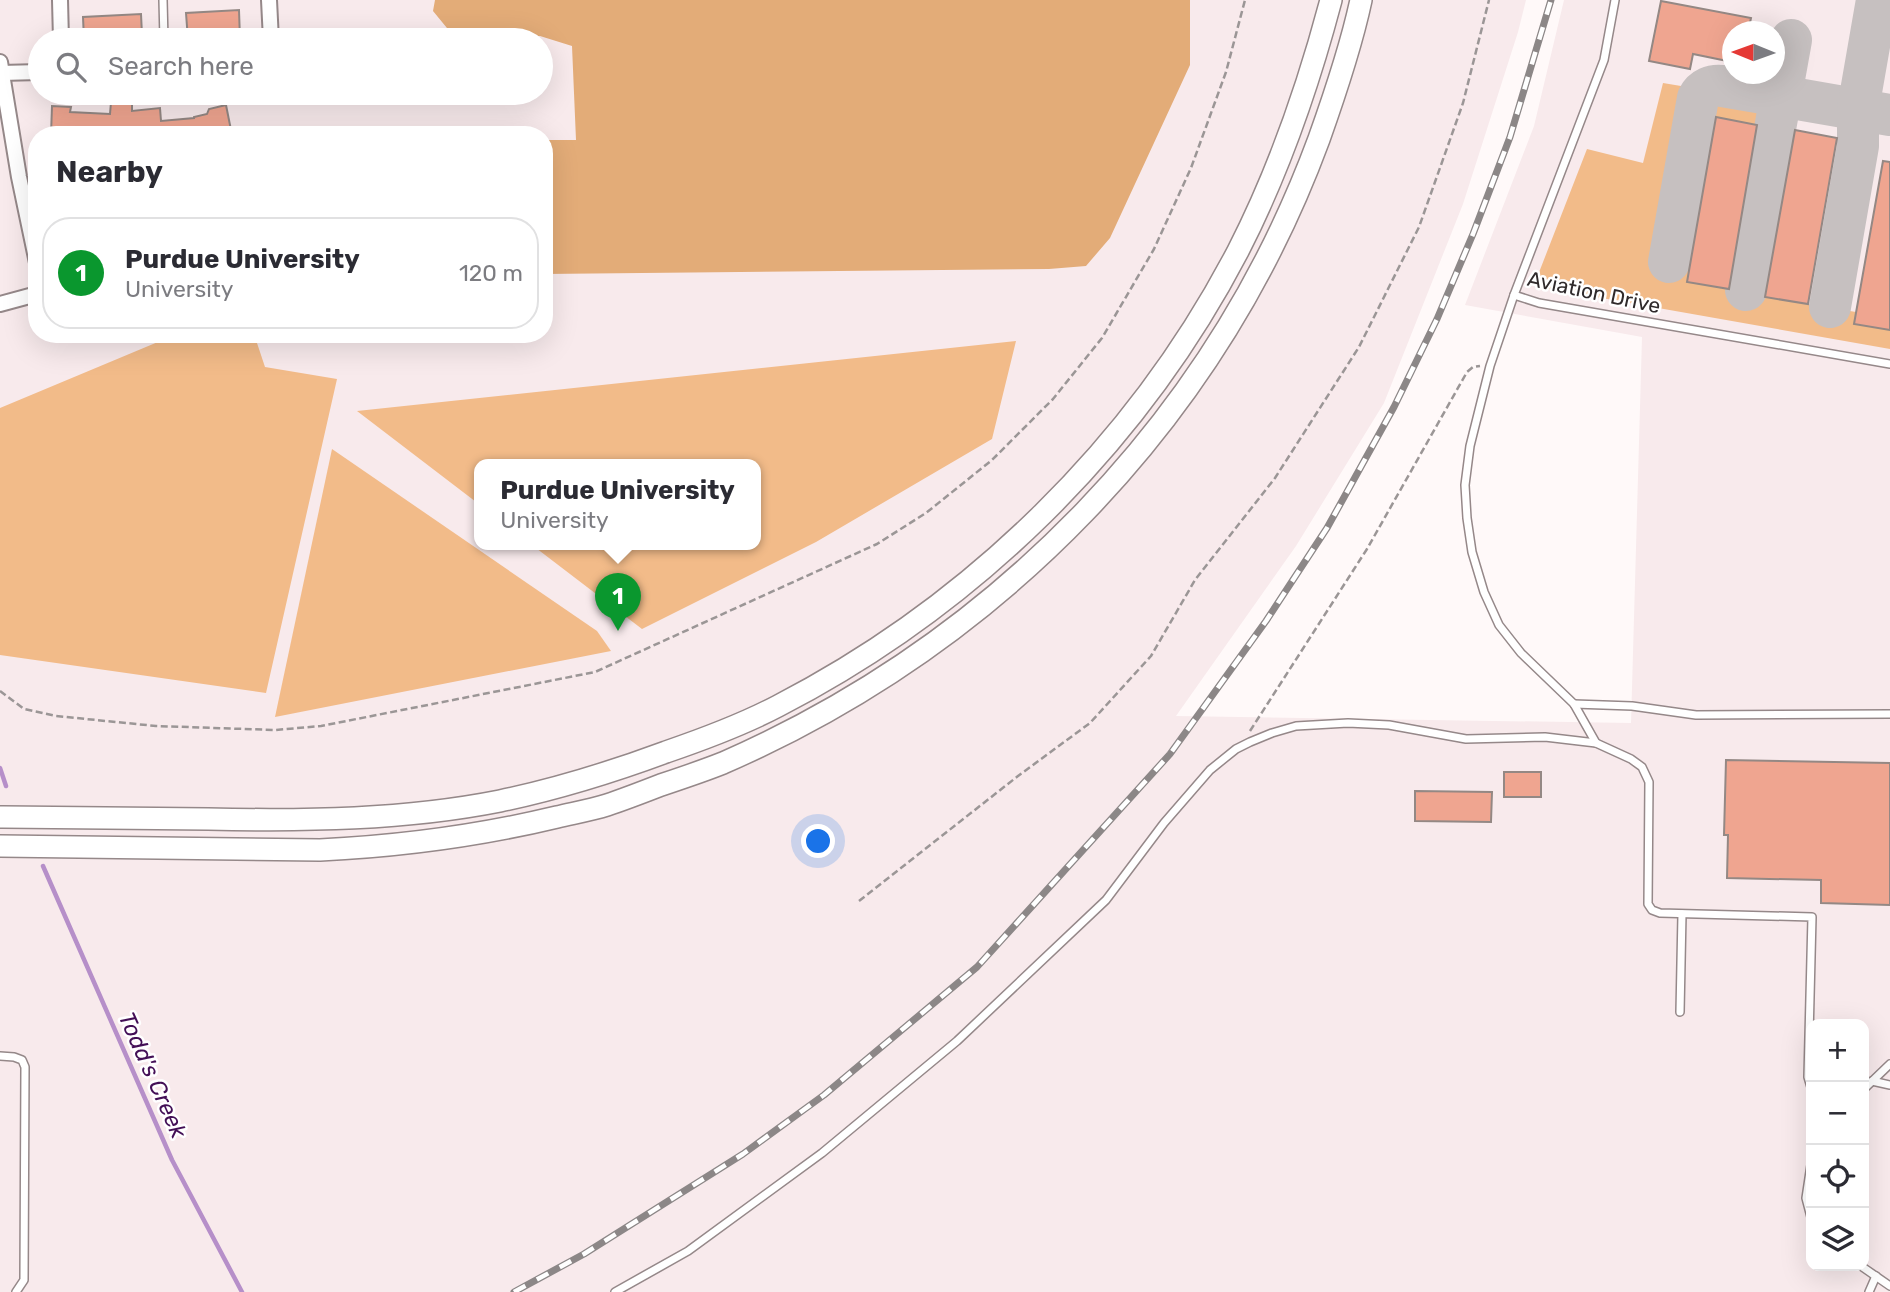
<!DOCTYPE html>
<html lang="en">
<head>
<meta charset="utf-8">
<style>
	:root { --surface:#fff; --page:#f2f2f3; --text:#2b2b33; --muted:#7c7c81; --line:#e1e1e2; --accent:#0a972e }
	body { margin:0; font-family:Rubik,sans-serif; background:var(--page); color:var(--text) }
	.controls { position:absolute; right:21px; bottom:21px; display:grid; overflow:hidden; border-radius:14px; box-shadow:0 7px 28px #0002 }
	.controls button { width:63px; height:63px; display:grid; place-items:center; padding:0; border:0; border-bottom:2px solid var(--line); background:var(--surface); color:var(--text); font:35px sans-serif }
	.compass { position:absolute; left:1722px; top:21px; width:63px; height:63px; border-radius:50%; background:var(--surface); box-shadow:0 7px 28px #0002; rotate:271deg }
	.you { position:absolute; left:819px; top:842px; width:24px; height:24px; margin:-18px; border:5px solid #fff; border-radius:50%; background:#1a73e8; box-shadow:0 0 0 10px #1a73e833 }
	.badge { display:grid; place-items:center; width:46px; height:46px; border-radius:50%; background:var(--accent); color:#fff; font-size:23px; font-weight:700 }
	.pin { position:absolute; translate:-50% -58px; filter:drop-shadow(0 2px 4px #0008) }
	.pin::after { content:''; position:absolute; top:37px; width:24px; height:21px; background:inherit; clip-path:polygon(0 0,100% 0,50% 100%) }
	.popup { position:absolute; left:474px; top:459px; width:287px; height:91px; box-sizing:border-box; display:grid; place-content:center; border-radius:14px; background:var(--surface); filter:drop-shadow(0 2px 5px #0005); font-size:23px; white-space:nowrap; color:var(--muted) }
	.popup b { font-size:26px; color:var(--text) }
	.popup::after { content:''; position:absolute; left:50%; top:100%; margin-left:-14px; border:14px solid transparent; border-top-color:var(--surface) }
	.list { margin:0; padding:0; list-style:none }
	h2 { display:flex; justify-content:space-between; align-items:center; height:91px; margin:0; padding:0 28px; font-size:30px }
	h2 small { font-size:23px; font-weight:400; color:var(--muted) }
	.list li { display:grid; grid-template-columns:46px 1fr auto; gap:21px; align-items:center; box-sizing:border-box; height:112px; margin:0 14px 14px; padding:0 14px; border:2px solid var(--line); border-radius:28px }
	.list b { display:block; font-size:26px; white-space:nowrap }
	.list p { margin:0; font-size:23px; white-space:nowrap; color:var(--muted) }
	.list em { font-size:23px; font-style:normal; color:var(--muted) }
	.icon { flex:none; width:38px; height:38px; fill:none; stroke:currentColor; stroke-width:2; stroke-linecap:round; stroke-linejoin:round }
	.map { position:relative; flex:none; width:1890px; height:1292px; overflow:hidden }
	.search { position:absolute; background:var(--surface); box-shadow:0 7px 28px #0002; left:28px; top:28px; width:525px; height:77px; display:flex; align-items:center; gap:18px; box-sizing:border-box; padding:0 24px; border-radius:38px; color:var(--muted); font-size:26px }
	.panel { position:absolute; background:var(--surface); box-shadow:0 7px 28px #0002; left:28px; top:126px; width:525px; height:217px; border-radius:28px }
	.map>svg:first-child { display:block }
	.built { fill:#f8eaec; fill-rule:evenodd }
	.green { fill:#f2bb89 }
	.forest { fill:#e3ac78 }
	.lines { fill:none; stroke-linecap:round; stroke-linejoin:round }
	.stream { stroke:#b68fc9; stroke-width:4.5 }
	.taxiway { stroke:#c6c0c0; stroke-width:42 }
	.building { fill:#efa590; stroke:#948884; stroke-width:2 }
	.service-casing { stroke:#958889; stroke-width:10 }
	.minor-casing { stroke:#958889; stroke-width:18 }
	.primary-casing { stroke:#958889; stroke-width:24 }
	.path { stroke:#9b9696; stroke-width:2.5; stroke-dasharray:7 3.5; stroke-linecap:butt }
	.service { stroke:#fff; stroke-width:7 }
	.minor { stroke:#fff; stroke-width:14 }
	.primary { stroke:#fff; stroke-width:21 }
	.rail-casing { stroke:#8c8787; stroke-width:7 }
	.rail { stroke:#fff; stroke-width:4.5; stroke-dasharray:13; stroke-linecap:butt }
	.labels { text-anchor:middle; dominant-baseline:central; stroke-width:5; stroke-linejoin:round; paint-order:stroke }
	.street-label { font-size:21px; fill:#2f2a2b; stroke:#fff }
	.water-label { font-size:23px; font-style:italic; fill:#430f56; stroke:#fff }
</style>
</head>
<body>
<div class="map">
<svg width="1890" height="1292" viewBox="0 0 1890 1292">
	<rect width="100%" height="100%" fill="#fff9f9"/>
	<path class="built" d="M0,0H1526L1518,32L1463,204L1384,403L1296,546L1176,716L1631,723L1642,337L1465,305L1534,126L1564,0H1890V1292H0ZM1732,32H1774V74H1732ZM40,40H541V93H40ZM37,135H544V334H37ZM480,465H756V545H480ZM1811,1024H1864V1266H1811Z"/>
	<g class="green">
		<path d="M1736,74H1774C1765,87 1750,82 1735,80Z"/>
		<polygon points="1663,83 1687,87 1690,96 1662,261 1690,266 1687,281 1765,297 1856,312 1854,324 1890,330 1890,349 1545,288 1538,275 1587,149 1643,163"/>
		<path d="M1724,101L1759,108L1766,124L1763,143H1754L1757,125L1716,117L1715,120L1706,118L1704,114C1707,104 1714,103 1724,101Z"/>
		<polygon points="177,334 254,334 265,367 337,379 266,693 0,655 0,408"/>
		<polygon points="1016,341 992,439 816,542 642,629 532,545 756,545 756,465 480,465 480,505 357,411"/>
		<polygon points="332,449 597,631 611,651 275,717"/>
	</g>
	<polygon class="forest" points="435,0 1190,0 1190,65 1110,238 1086,266 1049,269 544,274 544,140 576,140 572,46 540,36 456,39 433,11"/>
	<g class="lines">
		<g class="stream">
			<polyline points="0,768 6,786"/>
			<polyline points="43,866 172,1160 242,1292"/>
		</g>
		<g class="taxiway">
			<path d="M1669,262L1698,98C1703,88 1712,85 1722,86L1890,115"/>
			<polyline points="1746,290 1791,40"/>
			<polyline points="1830,307 1858,146 1858,109 1877,0"/>
		</g>
	</g>
	<g class="building">
		<polygon points="1661,1 1751,18 1748,32 1732,32 1732,62 1693,54 1690,69 1649,61"/>
		<polygon points="239,10 240,39 188,40 186,13"/>
		<polygon points="141,14 142,35 128,36 128,40 84,40 83,17"/>
		<polygon points="111,102 132,103 132,111 160,108 161,121 194,118 194,117 207,114 209,109 226,105 232,135 51,135 52,106 71,107 70,112 110,114"/>
		<polygon points="1716,117 1757,125 1729,289 1687,282"/>
		<polygon points="1795,130 1837,138 1808,304 1765,297"/>
		<polygon points="1883,161 1890,162 1890,330 1854,324"/>
		<polygon points="1726,760 1890,763 1890,905 1821,903 1821,880 1727,878 1728,835 1724,835"/>
		<rect x="1504" y="772" width="37" height="25"/>
		<polygon points="1415,791 1492,792 1491,822 1415,821"/>
	</g>
	<g class="lines">
		<defs>
			<g id="service">
				<polyline points="163,0 164,40"/>
				<polyline points="1615,0 1604,60 1514,295 1539,303 1890,364"/>
				<polyline points="1514,295 1490,366 1470,446 1465,485 1467,518 1472,552 1484,592 1499,625 1521,653 1574,704 1596,743 1631,759 1642,767 1649,782 1648,904 1652,910 1660,913 1812,917 1808,1077 1811,1087"/>
				<polyline points="1574,704 1632,706 1696,715 1890,714"/>
				<polyline points="1680,1012 1682,914"/>
				<polyline points="0,1056 14,1057 22,1060 25,1067 24,1280 16,1292"/>
				<polyline points="1872,1081 1890,1085"/>
				<polyline points="1864,1089 1890,1064"/>
				<polyline points="1811,1165 1806,1198 1811,1217"/>
				<polyline points="1861,1266 1890,1286"/>
				<polyline points="615,1292 688,1251 822,1153 957,1041 1106,900 1164,823 1210,770 1236,749 1250,742 1272,733 1296,726 1348,723 1389,725 1466,739 1545,737 1596,743"/>
				<polyline points="1869,1292 1876,1276"/>
			</g>
			<g id="minor">
				<polyline points="60,0 61,40"/>
				<polyline points="269,0 271,40"/>
				<polyline points="0,62 19,177 37,263"/>
				<polyline points="1,73 40,72"/>
				<polyline points="0,304 37,294"/>
			</g>
			<g id="primary">
				<path d="M0,817C69,818 138,818 208,819C306,821 404,820 500,801C557,789 612,772 666,752C704,739 742,725 778,706C972,606 1137,445 1238,251C1279,171 1308,87 1331,0"/>
				<path d="M0,846L320,850C402,846 478,836 557,817C574,813 591,810 607,805C625,799 643,792 661,785C682,778 703,771 723,763C997,643 1215,421 1319,139C1335,94 1351,47 1361,0"/>
			</g>
		</defs>
		<use href="#service" class="service-casing"/>
		<use href="#minor" class="minor-casing"/>
		<use href="#primary" class="primary-casing"/>
		<g class="path">
			<polyline points="0,691 24,709 56,716 156,726 275,730 321,726 595,672 877,544 926,513 992,460 1053,399 1102,338 1154,249 1191,168 1226,72 1245,0"/>
			<polyline points="1250,731 1367,549 1467,372 1473,367 1480,366"/>
			<polyline points="859,901 1018,776 1090,723 1151,656 1195,580 1275,478 1359,347 1419,227 1463,103 1489,0"/>
		</g>
		<use href="#service" class="service"/>
		<use href="#minor" class="minor"/>
		<use href="#primary" class="primary"/>
		<defs>
			<polyline id="rail" points="514,1292 584,1254 743,1154 824,1095 977,967 1170,754 1266,621 1327,528 1394,407 1437,319 1473,234 1510,137 1551,0"/>
		</defs>
		<use href="#rail" class="rail-casing"/>
		<use href="#rail" class="rail"/>
	</g>
	<g class="labels">
		<g class="street-label">
			<text transform="translate(1594 292) rotate(12)">Aviation Drive</text>
		</g>
		<g class="water-label">
			<text transform="translate(153 1075) rotate(66)">Todd's Creek</text>
		</g>
	</g>
</svg>
<div class="controls">
<button>+</button>
<button>−</button>
<button><svg class="icon" aria-label="locate" viewBox="0 0 24 24"><circle cx="12" cy="12" r="6"/><path d="M12 2v4M12 18v4M2 12h4M18 12h4"/></svg></button>
<button><svg class="icon" aria-label="layers" viewBox="0 0 24 24"><path d="M12 4l9 5-9 5-9-5zM3 14l9 5 9-5"/></svg></button>
</div>
<svg class="compass" viewBox="-18 -18 36 36"><path d="M0-13l5 13h-10z" fill="#e53935"/><path d="M0 13l5-13h-10z" fill="#7c7c81"/></svg>
<div class="you"></div>
<div class="pin badge" style="left:618px;top:631px">1</div>
<div class="popup"><b>Purdue University</b>University</div>
<div class="search"><svg class="icon" aria-label="search" viewBox="0 0 24 24"><circle cx="10" cy="10" r="6"/><path d="M15 15l6 6"/></svg>Search here</div>
<section class="panel">
<h2>Nearby<small></small></h2>
<ul class="list">
<li><span class="badge">1</span><div><b>Purdue University</b><p>University</p></div><em>120 m</em></li>
</ul>
</section>
</div>
</body>
</html>
